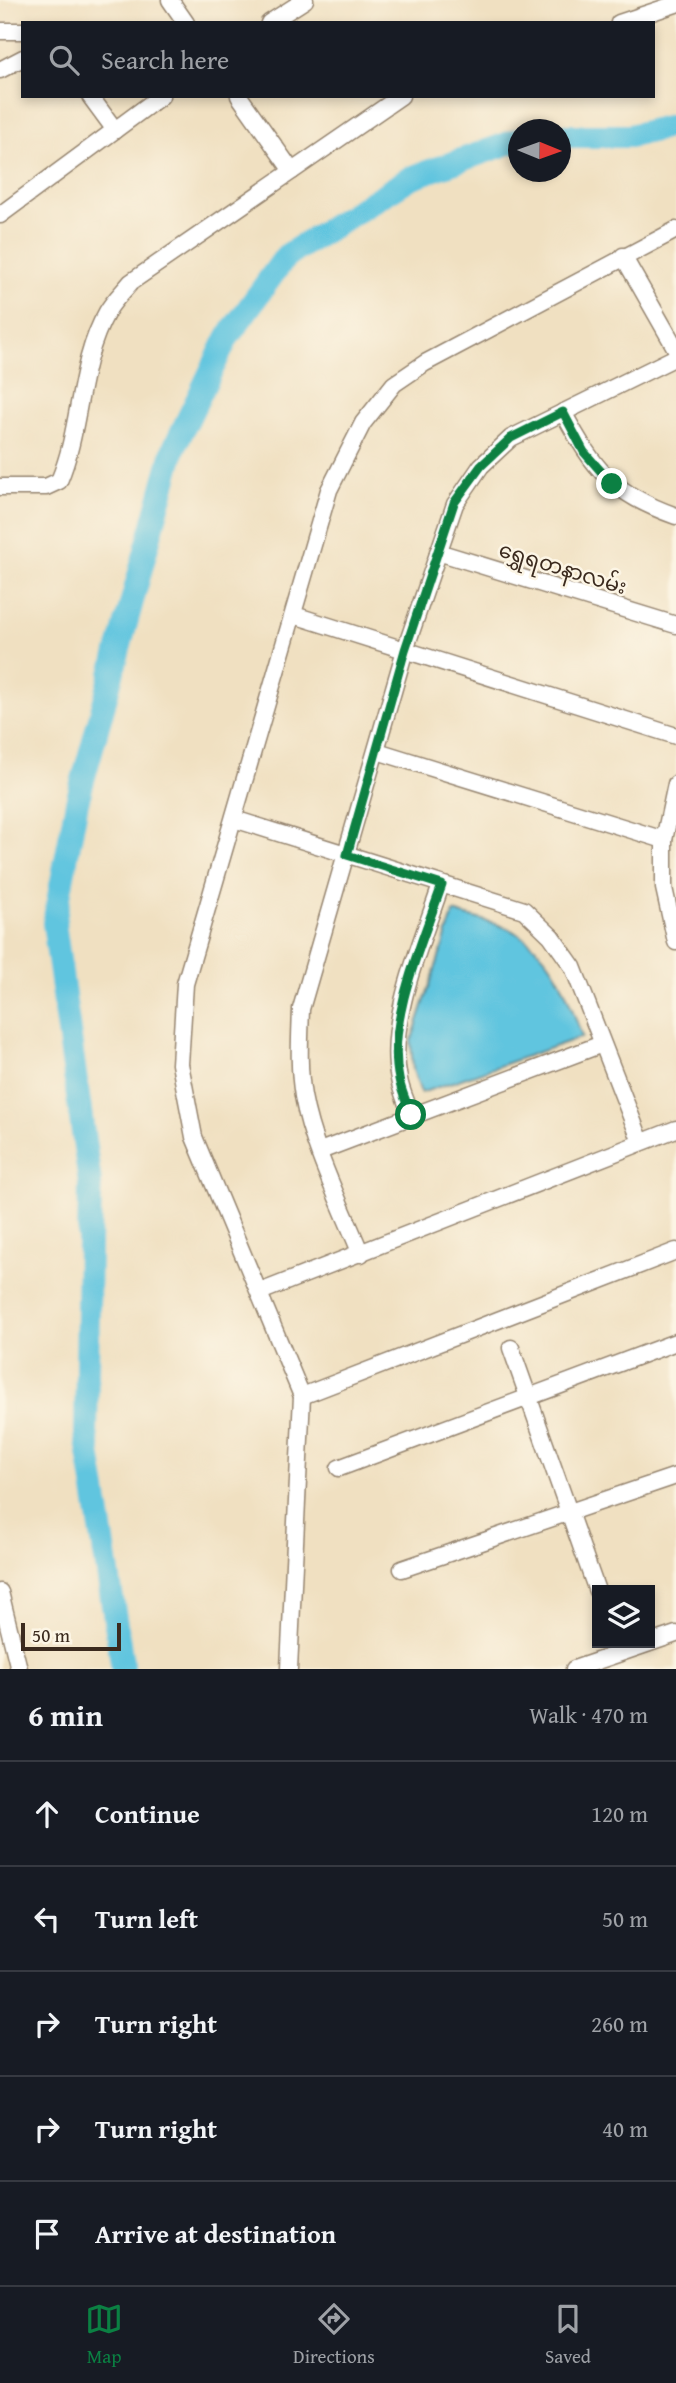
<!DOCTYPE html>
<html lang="en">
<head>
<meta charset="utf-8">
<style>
	:root { --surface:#171b24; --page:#20242c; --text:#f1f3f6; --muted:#9ea1a6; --line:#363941; --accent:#0b8043 }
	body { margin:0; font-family:"Gentium Book Plus","Noto Sans Myanmar",serif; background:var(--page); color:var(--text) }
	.controls { position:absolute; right:21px; bottom:21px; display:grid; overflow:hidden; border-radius:0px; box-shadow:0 4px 10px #0003 }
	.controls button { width:63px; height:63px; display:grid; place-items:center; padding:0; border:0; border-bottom:2px solid var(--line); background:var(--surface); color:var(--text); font:35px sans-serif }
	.compass { position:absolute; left:508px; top:119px; width:63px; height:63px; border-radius:50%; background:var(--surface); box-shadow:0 4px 10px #0003; rotate:91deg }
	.scale { position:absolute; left:21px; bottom:18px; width:100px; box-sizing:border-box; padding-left:7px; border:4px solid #3b2a1e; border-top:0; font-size:19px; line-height:24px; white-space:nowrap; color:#3b2a1e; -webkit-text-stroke:5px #fcf5e5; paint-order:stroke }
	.stop { position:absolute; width:21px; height:21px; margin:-16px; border:5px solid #0b8043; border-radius:50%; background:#fff }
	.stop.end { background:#0b8043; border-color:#fff; box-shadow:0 2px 7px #0008 }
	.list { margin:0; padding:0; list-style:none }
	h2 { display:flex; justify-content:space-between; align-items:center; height:91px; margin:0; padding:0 28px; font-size:30px }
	h2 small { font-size:23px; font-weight:400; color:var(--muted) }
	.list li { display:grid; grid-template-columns:46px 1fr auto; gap:21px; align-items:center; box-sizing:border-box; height:105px; padding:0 28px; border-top:2px solid var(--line) }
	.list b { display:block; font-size:26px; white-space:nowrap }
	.list em { font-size:23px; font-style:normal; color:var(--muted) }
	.icon { flex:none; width:38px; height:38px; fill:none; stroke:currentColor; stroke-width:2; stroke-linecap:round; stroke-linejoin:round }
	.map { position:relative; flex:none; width:676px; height:1669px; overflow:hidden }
	.search { position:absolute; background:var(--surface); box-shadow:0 4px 10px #0003; left:21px; right:21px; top:21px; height:77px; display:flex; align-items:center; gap:18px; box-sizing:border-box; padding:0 24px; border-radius:0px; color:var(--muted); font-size:26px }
	.sheet { height:616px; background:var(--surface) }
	nav { display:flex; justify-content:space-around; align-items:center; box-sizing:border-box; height:98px; border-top:2px solid var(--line); background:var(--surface); font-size:19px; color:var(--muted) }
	nav a { display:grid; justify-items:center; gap:4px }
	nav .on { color:var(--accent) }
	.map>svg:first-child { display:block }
	.water { fill:#61c5df; stroke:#4e787e; stroke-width:2 }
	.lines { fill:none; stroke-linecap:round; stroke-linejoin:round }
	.river { stroke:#61c5df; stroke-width:24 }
	.street-casing { stroke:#968570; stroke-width:19 }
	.street { stroke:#fff; stroke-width:16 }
	.route { stroke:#0b8043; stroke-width:9 }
	.labels { text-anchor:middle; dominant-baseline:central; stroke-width:5; stroke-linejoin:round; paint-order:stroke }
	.street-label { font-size:21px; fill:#3b2a1e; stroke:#fcf5e5 }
</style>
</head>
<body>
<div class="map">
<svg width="676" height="1669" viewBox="0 0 676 1669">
	<rect width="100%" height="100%" fill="#fcf5e5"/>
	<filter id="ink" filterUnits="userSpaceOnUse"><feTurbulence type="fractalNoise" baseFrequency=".0143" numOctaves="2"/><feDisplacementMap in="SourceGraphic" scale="14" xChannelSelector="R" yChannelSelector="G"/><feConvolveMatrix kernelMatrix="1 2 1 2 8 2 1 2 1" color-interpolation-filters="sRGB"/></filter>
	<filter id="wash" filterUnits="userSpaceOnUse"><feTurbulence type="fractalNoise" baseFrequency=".00686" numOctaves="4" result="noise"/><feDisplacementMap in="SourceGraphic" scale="28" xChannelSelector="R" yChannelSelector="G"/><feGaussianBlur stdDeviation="1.57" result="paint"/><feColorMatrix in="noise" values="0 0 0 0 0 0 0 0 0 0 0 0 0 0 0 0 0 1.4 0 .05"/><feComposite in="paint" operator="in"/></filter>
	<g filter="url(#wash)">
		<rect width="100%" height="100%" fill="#f0e0c1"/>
		<path class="water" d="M454,912C473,919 499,922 516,933C556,956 568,996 582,1037L421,1093L413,1070L411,1042Z"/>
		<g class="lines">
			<g class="river">
				<polyline points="560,136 630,136 676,125"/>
				<polyline points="123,1669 86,1433 90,1183 54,923 77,802 174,448 227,338 286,256 410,178 518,140"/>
			</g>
		</g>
	</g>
	<g filter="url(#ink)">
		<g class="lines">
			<defs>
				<g id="street">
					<polyline points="170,0 186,23"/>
					<polyline points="269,23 305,0"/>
					<polyline points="619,23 676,4"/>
					<polyline points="0,31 23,31"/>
					<polyline points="0,70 23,58"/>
					<polyline points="90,96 115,130"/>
					<polyline points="239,96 292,171"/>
					<polyline points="0,215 161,96"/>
					<polyline points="623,256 676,349"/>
					<path d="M563,412C595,471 612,493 676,516"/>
					<path d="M0,487H46L59,481C82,427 77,365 107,312C113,301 123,292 131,282L401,96"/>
					<polyline points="438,552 676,625"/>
					<polyline points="294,615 676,736"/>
					<polyline points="377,751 664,840"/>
					<polyline points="676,784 664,840 664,888 676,942"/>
					<polyline points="234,819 524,910 551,936 573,967 641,1142"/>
					<path d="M411,1115C407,1103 401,1091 399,1079C386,1021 423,940 441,885"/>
					<polyline points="320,1151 602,1044"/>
					<path d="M361,1254C341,1205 312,1147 303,1096C298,1067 300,1038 301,1009L405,650L455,504L481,466L511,438L676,357"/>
					<polyline points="260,1292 676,1129"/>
					<polyline points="511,1348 597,1591"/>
					<polyline points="302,1396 676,1251"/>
					<polyline points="339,1468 676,1342"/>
					<polyline points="402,1569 676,1476"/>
					<polyline points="0,1592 19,1669"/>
					<polyline points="289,1669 302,1396 194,1137 180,1064 185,984 329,490 363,423 394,384 425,363 676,230"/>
					<polyline points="574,1669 676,1634"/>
				</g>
			</defs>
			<use href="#street" class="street-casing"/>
			<use href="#street" class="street"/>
		</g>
	</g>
	<g class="lines" filter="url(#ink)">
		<path class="route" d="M411,1115C407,1103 401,1091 399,1079C386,1021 423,940 442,885L347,855L405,650L454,503L481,466L511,438L563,412L584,452L612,484"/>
	</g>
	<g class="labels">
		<g class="street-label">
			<text transform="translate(563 568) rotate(17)">ရွှေရတနာလမ်း</text>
		</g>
	</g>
</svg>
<div class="controls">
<button><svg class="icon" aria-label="layers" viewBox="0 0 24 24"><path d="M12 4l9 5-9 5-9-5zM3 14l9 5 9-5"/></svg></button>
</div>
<svg class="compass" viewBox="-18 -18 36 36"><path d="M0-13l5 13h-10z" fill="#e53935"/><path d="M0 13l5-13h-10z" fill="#9ea1a6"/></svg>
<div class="scale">50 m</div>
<div class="stop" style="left:411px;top:1115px"></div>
<div class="stop end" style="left:612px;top:484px"></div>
<div class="search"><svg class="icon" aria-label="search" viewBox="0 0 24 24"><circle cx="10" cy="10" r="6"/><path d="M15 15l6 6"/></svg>Search here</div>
</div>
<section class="sheet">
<h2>6 min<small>Walk · 470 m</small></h2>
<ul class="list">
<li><svg class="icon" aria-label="ahead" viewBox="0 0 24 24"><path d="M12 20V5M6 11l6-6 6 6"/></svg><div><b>Continue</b></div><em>120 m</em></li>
<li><svg class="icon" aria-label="left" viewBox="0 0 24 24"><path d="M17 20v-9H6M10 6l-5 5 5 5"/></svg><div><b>Turn left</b></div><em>50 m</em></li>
<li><svg class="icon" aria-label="right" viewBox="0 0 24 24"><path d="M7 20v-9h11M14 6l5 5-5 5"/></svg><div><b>Turn right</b></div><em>260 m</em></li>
<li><svg class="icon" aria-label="right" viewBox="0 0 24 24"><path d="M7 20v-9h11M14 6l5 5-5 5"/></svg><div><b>Turn right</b></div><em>40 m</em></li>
<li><svg class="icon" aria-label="arrive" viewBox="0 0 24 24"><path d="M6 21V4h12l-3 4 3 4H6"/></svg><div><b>Arrive at destination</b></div></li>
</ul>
</section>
<nav>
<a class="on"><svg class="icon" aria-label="map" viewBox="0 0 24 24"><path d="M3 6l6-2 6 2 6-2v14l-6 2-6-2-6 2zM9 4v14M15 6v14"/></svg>Map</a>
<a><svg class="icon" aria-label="directions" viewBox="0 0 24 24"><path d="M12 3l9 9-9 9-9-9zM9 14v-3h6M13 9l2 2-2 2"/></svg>Directions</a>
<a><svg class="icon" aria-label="saved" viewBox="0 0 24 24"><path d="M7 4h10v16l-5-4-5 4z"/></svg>Saved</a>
</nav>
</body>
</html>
